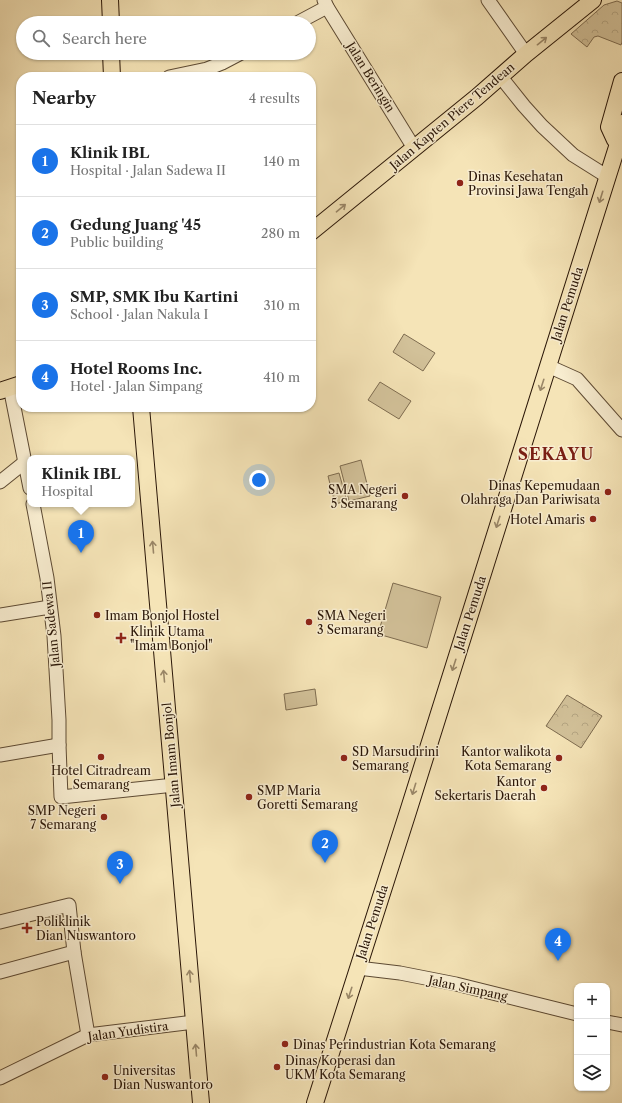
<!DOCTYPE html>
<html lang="en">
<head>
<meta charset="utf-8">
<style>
	:root { --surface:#fff; --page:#f6f6f6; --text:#222; --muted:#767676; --line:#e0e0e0; --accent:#1a73e8 }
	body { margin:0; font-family:"Libre Caslon Text",serif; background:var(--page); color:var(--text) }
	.controls { position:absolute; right:12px; bottom:12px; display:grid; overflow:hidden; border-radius:8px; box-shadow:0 1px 3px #0004 }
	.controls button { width:36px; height:36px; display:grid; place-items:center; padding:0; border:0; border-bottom:1px solid var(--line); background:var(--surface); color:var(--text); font:20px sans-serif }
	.you { position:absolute; left:259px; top:480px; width:14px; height:14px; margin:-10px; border:3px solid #fff; border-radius:50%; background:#1a73e8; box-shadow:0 0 0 6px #1a73e833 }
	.badge { display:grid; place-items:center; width:26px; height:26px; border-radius:50%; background:var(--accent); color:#fff; font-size:13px; font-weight:700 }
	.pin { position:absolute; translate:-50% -33px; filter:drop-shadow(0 1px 2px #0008) }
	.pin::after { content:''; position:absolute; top:21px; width:14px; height:12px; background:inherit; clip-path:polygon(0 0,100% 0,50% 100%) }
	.popup { position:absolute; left:27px; top:455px; width:108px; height:52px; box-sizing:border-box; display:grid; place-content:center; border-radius:8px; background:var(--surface); filter:drop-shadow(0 1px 3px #0005); font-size:13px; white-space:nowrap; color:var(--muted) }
	.popup b { font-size:15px; color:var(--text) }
	.popup::after { content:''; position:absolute; left:50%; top:100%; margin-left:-8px; border:8px solid transparent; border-top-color:var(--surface) }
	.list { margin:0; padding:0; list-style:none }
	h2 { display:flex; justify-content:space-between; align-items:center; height:52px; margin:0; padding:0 16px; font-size:17px }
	h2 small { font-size:13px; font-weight:400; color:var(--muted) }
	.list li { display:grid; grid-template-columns:26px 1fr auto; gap:12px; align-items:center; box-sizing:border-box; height:72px; padding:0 16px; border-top:1px solid var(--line) }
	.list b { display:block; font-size:15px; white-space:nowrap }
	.list p { margin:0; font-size:13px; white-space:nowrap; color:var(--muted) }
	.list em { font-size:13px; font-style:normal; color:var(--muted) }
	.icon { flex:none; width:22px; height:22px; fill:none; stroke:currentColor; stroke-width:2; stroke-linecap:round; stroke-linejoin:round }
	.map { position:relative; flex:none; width:622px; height:1103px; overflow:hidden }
	.search { position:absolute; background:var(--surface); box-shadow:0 1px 3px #0004; left:16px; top:16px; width:300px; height:44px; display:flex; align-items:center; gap:10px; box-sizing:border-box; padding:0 14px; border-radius:22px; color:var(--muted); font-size:15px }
	.panel { position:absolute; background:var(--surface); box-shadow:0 1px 3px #0004; left:16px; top:72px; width:300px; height:340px; border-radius:16px }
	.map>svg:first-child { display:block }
	.park { fill:url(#park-crowns); stroke:#7e6c50 }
	.garden { fill:#d2c199; stroke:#7e6c50 }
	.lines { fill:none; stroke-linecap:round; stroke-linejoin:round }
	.minor-casing { stroke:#5d4a33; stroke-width:15 }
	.major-casing { stroke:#2a1607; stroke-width:18 }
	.minor { stroke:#f8edd0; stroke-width:13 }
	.major { stroke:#f5e4b7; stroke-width:16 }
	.oneway { stroke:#9a8768 }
	.poi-dot { fill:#8f2418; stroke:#f8edd0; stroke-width:1.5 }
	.labels { text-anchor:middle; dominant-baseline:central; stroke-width:3; stroke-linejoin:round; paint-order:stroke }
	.street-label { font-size:12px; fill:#2a1607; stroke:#f8edd0 }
	.poi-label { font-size:12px; fill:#2a1607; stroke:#f8edd0; text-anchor:start }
	.district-label { font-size:16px; font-weight:bold; letter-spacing:1px; fill:#7a1f14; stroke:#f8edd0 }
</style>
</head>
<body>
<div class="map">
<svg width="622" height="1103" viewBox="0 0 622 1103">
	<defs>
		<pattern id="park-crowns" width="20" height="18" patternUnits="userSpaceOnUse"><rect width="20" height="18" fill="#d2c199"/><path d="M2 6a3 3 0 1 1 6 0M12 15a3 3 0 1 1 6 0" fill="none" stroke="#b4a582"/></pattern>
	</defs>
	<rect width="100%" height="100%" fill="#f5e4b7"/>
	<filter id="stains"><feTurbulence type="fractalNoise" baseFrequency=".005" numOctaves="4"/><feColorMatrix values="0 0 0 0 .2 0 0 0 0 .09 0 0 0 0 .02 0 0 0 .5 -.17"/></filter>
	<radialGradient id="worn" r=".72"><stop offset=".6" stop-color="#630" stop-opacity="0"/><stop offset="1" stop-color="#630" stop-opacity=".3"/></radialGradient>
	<g class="park">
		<polygon points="617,1 622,3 622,42 621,45 598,36 594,37 587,47 571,34 604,5"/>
		<polygon points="567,695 602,716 581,748 546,726"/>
	</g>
	<g class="garden">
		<polygon points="404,334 435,353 423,371 393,352"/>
		<polygon points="380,382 411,401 399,419 368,400"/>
		<polygon points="361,460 370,496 349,501 340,466"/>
		<polygon points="339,473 347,501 335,504 328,476"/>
		<polygon points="393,583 441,597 427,648 378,634"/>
		<polygon points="315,689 317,705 286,710 284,694"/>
	</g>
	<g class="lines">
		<defs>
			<g id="minor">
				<polyline points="324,0 327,7 414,148"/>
				<polyline points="488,0 526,54"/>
				<polyline points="297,23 327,7"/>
				<polyline points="500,76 524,106 542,126 573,155 608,177"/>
				<polyline points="169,77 207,69 222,63 241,53"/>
				<polyline points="548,366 577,379 622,430"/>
				<polyline points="10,387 30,488"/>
				<polyline points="0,482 25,462"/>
				<polyline points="33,504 47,578 54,636 59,720 59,745"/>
				<polyline points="0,615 50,607"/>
				<polyline points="0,755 59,745 61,797 174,785"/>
				<polyline points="0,922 69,905 74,952 88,1035"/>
				<polyline points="358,968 400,973 456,984 577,1014"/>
				<polyline points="0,972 74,952"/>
				<polyline points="607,1022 622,1025"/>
				<polyline points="0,1078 88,1035 194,1022"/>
			</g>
			<g id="major">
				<polyline points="110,0 111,23"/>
				<polyline points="111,53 112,77"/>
				<polyline points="615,140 609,127 622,81"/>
				<polyline points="311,232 477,97 526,54 593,0"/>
				<polyline points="0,391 21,384"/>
				<polyline points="141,407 201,1103"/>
				<polyline points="315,1103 407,815 599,204 617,147 622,123"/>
			</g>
		</defs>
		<use href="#minor" class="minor-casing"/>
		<use href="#major" class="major-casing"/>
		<use href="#minor" class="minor"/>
		<use href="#major" class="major"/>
	</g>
	<defs><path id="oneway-shaft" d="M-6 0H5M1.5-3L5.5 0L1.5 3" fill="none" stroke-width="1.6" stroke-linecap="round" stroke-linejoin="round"/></defs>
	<g class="oneway">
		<use href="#oneway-shaft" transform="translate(542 41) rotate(-39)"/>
		<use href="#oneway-shaft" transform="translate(601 197) rotate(107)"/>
		<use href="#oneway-shaft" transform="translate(341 208) rotate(-40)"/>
		<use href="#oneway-shaft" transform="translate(542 385) rotate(108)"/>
		<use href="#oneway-shaft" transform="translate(498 522) rotate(108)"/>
		<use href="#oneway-shaft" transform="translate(153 547) rotate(-95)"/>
		<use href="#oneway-shaft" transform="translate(454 665) rotate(108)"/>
		<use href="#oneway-shaft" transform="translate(164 676) rotate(-95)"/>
		<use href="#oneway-shaft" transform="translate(414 789) rotate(107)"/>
		<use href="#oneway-shaft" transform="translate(190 976) rotate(-95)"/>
		<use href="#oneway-shaft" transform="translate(350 993) rotate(108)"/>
		<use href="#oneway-shaft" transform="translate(196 1050) rotate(-95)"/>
	</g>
	<g class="poi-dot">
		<circle cx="460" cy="183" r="4"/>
		<circle cx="608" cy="492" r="4"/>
		<circle cx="405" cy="496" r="4"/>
		<circle cx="593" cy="519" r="4"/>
		<circle cx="97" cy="615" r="4"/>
		<circle cx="309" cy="622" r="4"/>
		<path d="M119 632h4v4h4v4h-4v4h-4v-4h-4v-4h4z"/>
		<circle cx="101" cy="757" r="4"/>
		<circle cx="344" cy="758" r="4"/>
		<circle cx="559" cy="758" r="4"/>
		<circle cx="544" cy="788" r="4"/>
		<circle cx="249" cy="797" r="4"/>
		<circle cx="104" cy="817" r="4"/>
		<path d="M25 922h4v4h4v4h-4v4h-4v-4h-4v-4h4z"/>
		<circle cx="285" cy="1044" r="4"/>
		<circle cx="277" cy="1067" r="4"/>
		<circle cx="105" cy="1077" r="4"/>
	</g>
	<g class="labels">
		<g class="street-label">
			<text transform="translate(371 77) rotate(58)">Jalan Beringin</text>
			<text transform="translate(452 116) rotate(-40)">Jalan Kapten Piere Tendean</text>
			<text transform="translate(567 304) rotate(-72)">Jalan Pemuda</text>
			<text transform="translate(470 613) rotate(-72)">Jalan Pemuda</text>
			<text transform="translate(51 624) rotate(-96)">Jalan Sadewa II</text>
			<text transform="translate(171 755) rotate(-95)">Jalan Imam Bonjol</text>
			<text transform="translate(372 922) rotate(-72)">Jalan Pemuda</text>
			<text transform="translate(468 988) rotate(12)">Jalan Simpang</text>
			<text transform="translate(128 1031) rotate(-8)">Jalan Yudistira</text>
		</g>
		<g class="poi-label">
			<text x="468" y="176">Dinas Kesehatan<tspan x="468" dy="14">Provinsi Jawa Tengah</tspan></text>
			<text x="600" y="485" text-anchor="end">Dinas Kepemudaan<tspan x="600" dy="14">Olahraga Dan Pariwisata</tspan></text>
			<text x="397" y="489" text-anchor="end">SMA Negeri<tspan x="397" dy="14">5 Semarang</tspan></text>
			<text x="585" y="519" text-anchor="end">Hotel Amaris</text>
			<text x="105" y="615">Imam Bonjol Hostel</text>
			<text x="317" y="615">SMA Negeri<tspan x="317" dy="14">3 Semarang</tspan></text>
			<text x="130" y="631">Klinik Utama<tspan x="130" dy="14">"Imam Bonjol"</tspan></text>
			<text x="352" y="751">SD Marsudirini<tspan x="352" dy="14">Semarang</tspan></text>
			<text x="551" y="751" text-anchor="end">Kantor walikota<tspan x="551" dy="14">Kota Semarang</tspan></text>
			<text x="101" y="770" text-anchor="middle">Hotel Citradream<tspan x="101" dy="14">Semarang</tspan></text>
			<text x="536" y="781" text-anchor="end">Kantor<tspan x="536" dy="14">Sekertaris Daerah</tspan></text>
			<text x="257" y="790">SMP Maria<tspan x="257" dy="14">Goretti Semarang</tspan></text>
			<text x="96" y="810" text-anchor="end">SMP Negeri<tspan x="96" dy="14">7 Semarang</tspan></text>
			<text x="36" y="921">Poliklinik<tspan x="36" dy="14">Dian Nuswantoro</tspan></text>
			<text x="293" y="1044">Dinas Perindustrian Kota Semarang</text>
			<text x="285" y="1060">Dinas Koperasi dan<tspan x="285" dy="14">UKM Kota Semarang</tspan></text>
			<text x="113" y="1070">Universitas<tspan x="113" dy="14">Dian Nuswantoro</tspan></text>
		</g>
		<g class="district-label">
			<text x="556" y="454">SEKAYU</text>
		</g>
	</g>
	<rect width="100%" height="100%" filter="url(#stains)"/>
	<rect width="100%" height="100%" fill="url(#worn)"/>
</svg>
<div class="controls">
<button>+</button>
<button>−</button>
<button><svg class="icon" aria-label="layers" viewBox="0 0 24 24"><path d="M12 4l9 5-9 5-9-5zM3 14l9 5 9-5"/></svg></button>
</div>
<div class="you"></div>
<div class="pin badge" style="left:81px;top:553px">1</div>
<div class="popup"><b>Klinik IBL</b>Hospital</div>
<div class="pin badge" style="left:325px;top:863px">2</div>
<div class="pin badge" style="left:120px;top:884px">3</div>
<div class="pin badge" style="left:558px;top:961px">4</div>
<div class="search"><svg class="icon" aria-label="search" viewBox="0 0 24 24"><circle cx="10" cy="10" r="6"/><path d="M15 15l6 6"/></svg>Search here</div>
<section class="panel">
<h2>Nearby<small>4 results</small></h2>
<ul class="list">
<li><span class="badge">1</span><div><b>Klinik IBL</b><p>Hospital · Jalan Sadewa II</p></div><em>140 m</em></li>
<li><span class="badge">2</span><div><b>Gedung Juang '45</b><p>Public building</p></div><em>280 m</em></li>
<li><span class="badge">3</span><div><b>SMP, SMK Ibu Kartini</b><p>School · Jalan Nakula I</p></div><em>310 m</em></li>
<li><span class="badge">4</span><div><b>Hotel Rooms Inc.</b><p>Hotel · Jalan Simpang</p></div><em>410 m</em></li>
</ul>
</section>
</div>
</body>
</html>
